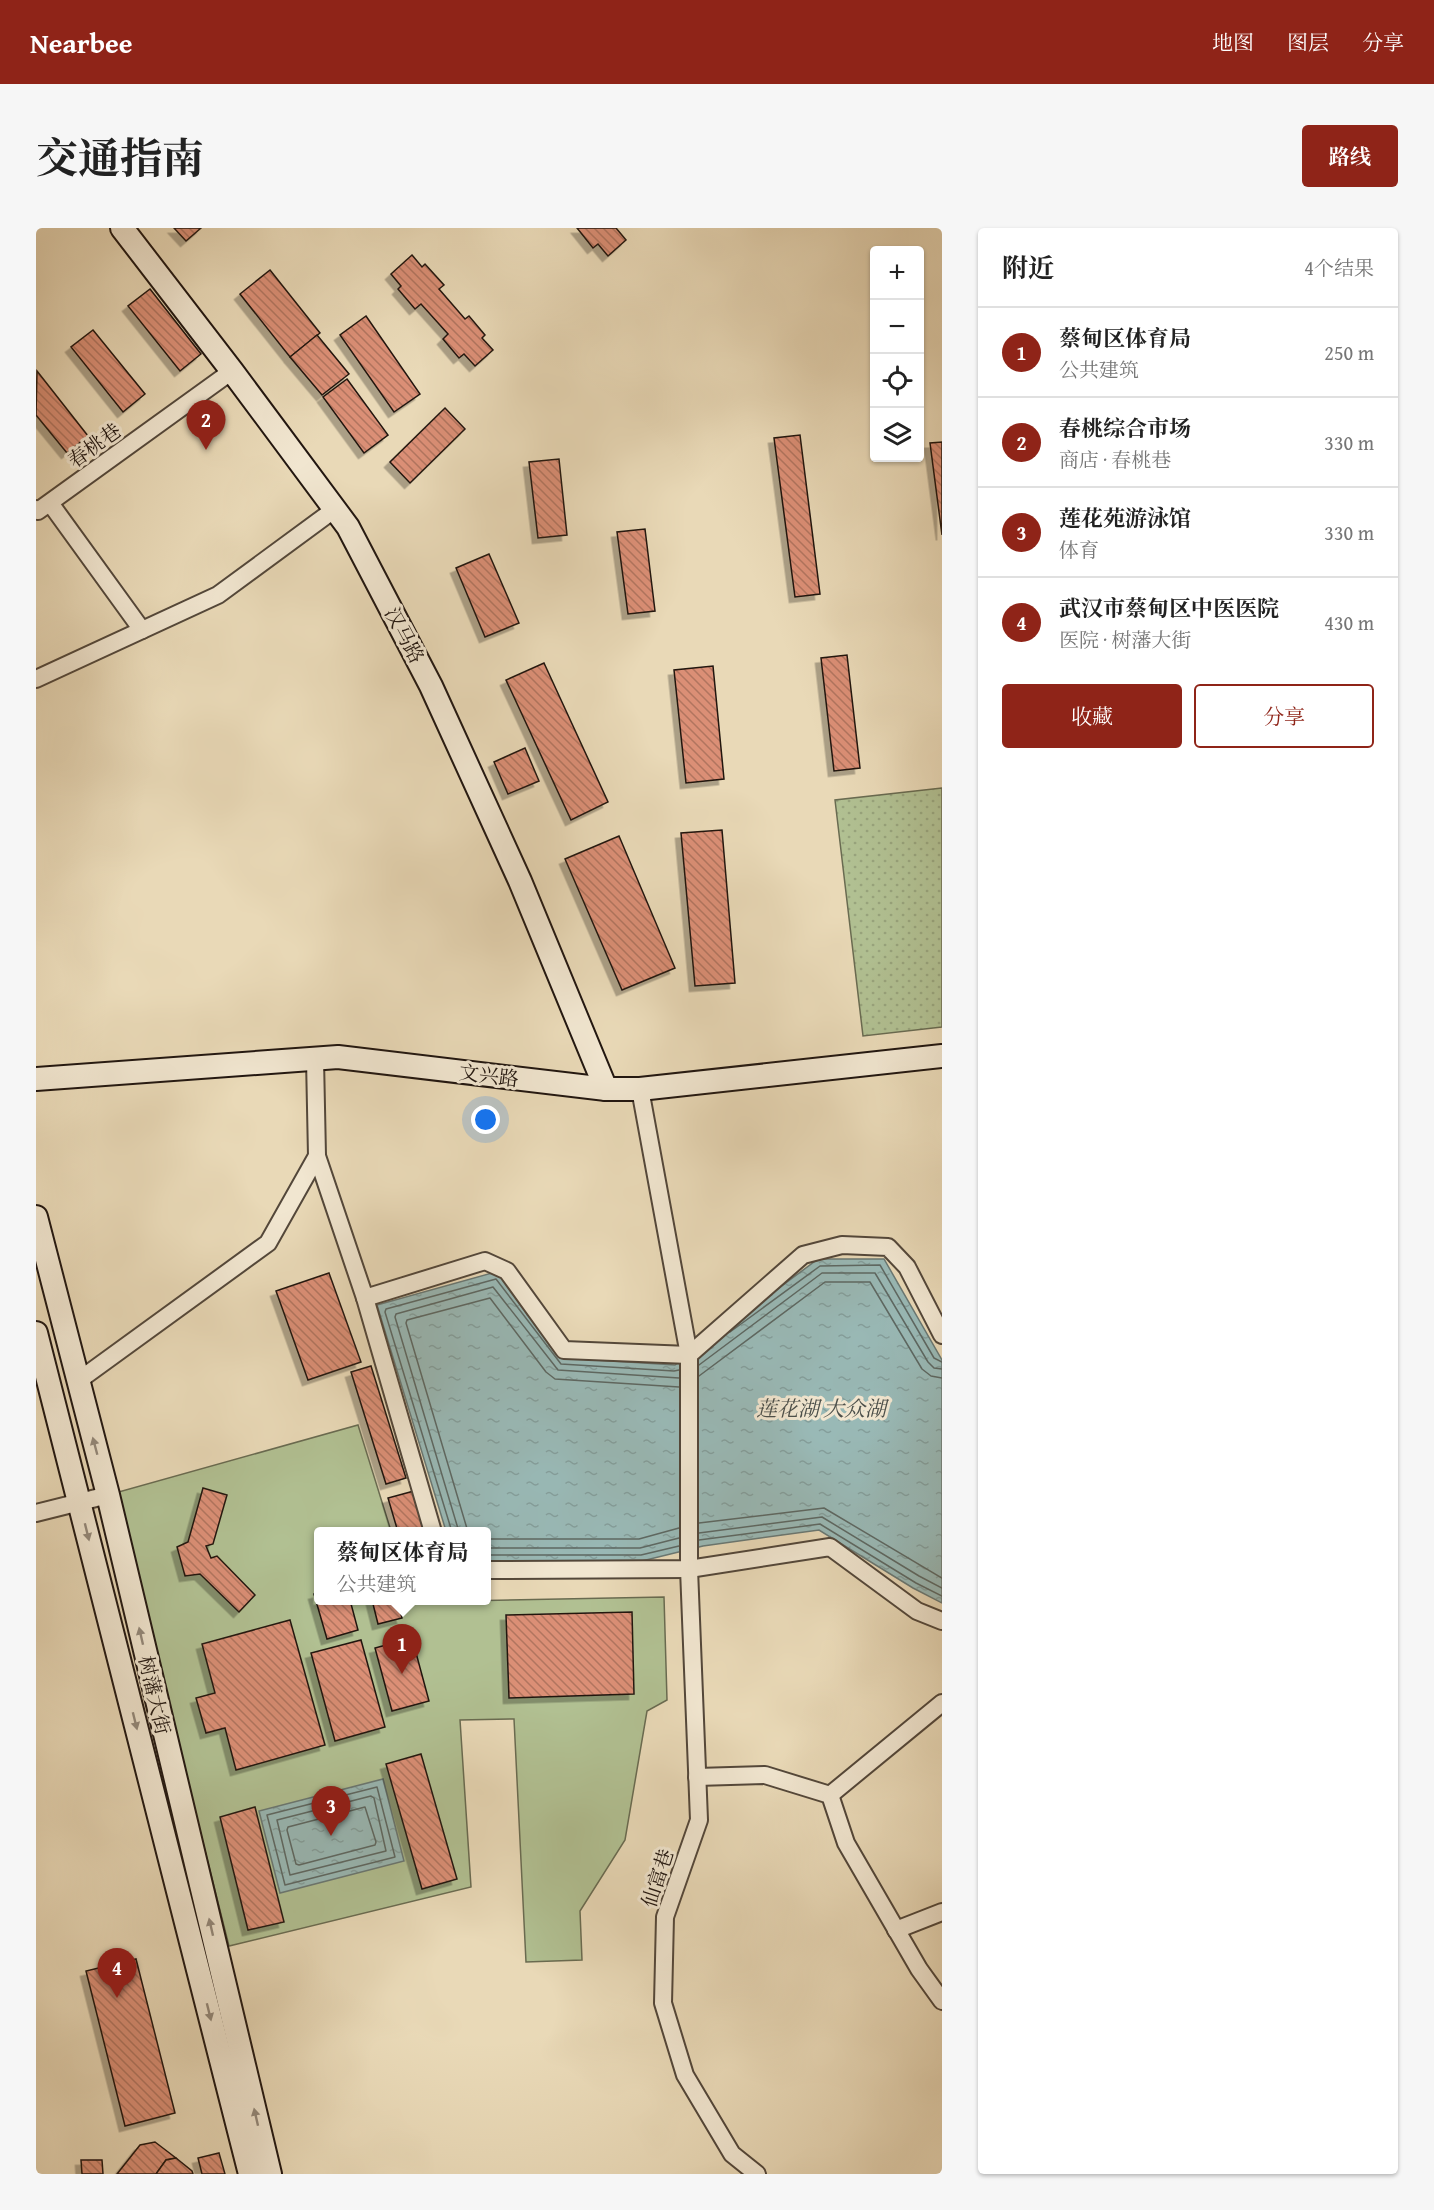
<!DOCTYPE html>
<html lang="zh">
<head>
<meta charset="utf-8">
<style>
	:root { --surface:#fff; --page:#f6f6f6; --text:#222; --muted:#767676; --line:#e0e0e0; --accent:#8f2418 }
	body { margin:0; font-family:"Gentium Book Plus","Noto Serif SC",serif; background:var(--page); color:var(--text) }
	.controls { position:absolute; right:18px; top:18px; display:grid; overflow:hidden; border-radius:6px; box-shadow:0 2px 4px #0004 }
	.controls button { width:54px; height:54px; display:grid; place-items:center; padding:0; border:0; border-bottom:2px solid var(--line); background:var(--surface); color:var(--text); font:30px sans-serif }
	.you { position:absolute; left:450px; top:892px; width:21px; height:21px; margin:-15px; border:4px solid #fff; border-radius:50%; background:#1a73e8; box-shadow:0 0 0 9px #1a73e833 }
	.badge { display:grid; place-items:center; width:39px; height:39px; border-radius:50%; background:var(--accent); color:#fff; font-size:20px; font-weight:700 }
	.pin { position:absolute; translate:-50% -50px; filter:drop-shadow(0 2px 3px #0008) }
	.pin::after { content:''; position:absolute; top:32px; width:21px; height:18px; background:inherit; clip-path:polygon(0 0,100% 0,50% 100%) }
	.popup { position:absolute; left:278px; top:1299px; width:177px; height:78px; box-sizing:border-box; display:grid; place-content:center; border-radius:6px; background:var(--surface); filter:drop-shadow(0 2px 4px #0005); font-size:20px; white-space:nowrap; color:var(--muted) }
	.popup b { font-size:22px; color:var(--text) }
	.popup::after { content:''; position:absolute; left:50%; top:100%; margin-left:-12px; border:12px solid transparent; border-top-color:var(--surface) }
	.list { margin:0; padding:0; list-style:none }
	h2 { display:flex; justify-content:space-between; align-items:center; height:78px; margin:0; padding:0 24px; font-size:26px }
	h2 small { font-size:20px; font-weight:400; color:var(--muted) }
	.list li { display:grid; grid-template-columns:39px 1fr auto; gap:18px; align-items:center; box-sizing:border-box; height:90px; padding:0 24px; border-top:2px solid var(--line) }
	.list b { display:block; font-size:22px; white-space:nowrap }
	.list p { margin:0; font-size:20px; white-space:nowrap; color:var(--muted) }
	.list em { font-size:20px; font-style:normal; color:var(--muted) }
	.actions { display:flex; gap:12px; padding:18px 24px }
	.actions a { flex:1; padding:14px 0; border:2px solid var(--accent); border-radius:6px; text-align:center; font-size:21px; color:var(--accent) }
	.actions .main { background:var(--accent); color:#fff }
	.icon { flex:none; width:33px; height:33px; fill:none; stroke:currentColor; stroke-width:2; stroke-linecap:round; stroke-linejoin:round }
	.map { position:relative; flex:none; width:906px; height:1946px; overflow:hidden; border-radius:6px }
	header { display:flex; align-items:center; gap:36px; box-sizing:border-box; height:84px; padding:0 30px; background:var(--accent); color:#fff }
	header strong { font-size:28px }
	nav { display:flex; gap:33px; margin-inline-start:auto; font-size:21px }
	.intro { display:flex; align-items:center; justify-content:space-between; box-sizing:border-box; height:144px; padding:0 36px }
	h1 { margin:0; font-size:42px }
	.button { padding:15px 27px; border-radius:6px; background:var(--accent); color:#fff; font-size:21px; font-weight:700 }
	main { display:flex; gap:36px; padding:0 36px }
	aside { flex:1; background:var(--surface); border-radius:6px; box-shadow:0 2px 4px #0004 }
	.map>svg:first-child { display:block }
	.grass { fill:url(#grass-dots); stroke:#696b51; stroke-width:1.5 }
	.garden { fill:#b1c092; stroke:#696b51; stroke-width:1.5 }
	.water { fill:url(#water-ripples); stroke:#697874; stroke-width:1.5 }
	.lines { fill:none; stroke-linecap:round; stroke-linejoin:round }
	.shore { stroke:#5d6863; stroke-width:1.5 }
	.building { fill:url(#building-back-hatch); stroke:#211610; stroke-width:1.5; filter:url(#shadow) }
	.street-casing { stroke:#53473a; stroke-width:20 }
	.secondary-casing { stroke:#211610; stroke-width:26 }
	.street { stroke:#f1e6d0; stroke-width:16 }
	.secondary { stroke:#f1e6d0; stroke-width:22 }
	.oneway { fill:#93887a }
	.labels { text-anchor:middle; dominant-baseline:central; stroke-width:6; stroke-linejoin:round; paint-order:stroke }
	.street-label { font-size:20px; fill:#211610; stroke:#f1e6d0 }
	.water-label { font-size:21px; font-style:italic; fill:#4b4f4a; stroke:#f1e6d0 }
</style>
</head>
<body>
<header>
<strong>Nearbee</strong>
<nav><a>地图</a><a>图层</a><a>分享</a></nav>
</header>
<div class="intro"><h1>交通指南</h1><a class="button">路线</a></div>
<main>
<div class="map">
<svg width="906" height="1946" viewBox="0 0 906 1946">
	<defs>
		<pattern id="grass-dots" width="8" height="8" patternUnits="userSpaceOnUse" patternTransform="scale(1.5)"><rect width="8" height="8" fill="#b1c092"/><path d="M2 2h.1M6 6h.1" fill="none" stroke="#98a47d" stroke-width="1.8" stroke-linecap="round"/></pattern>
		<pattern id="water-ripples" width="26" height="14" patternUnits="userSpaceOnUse" patternTransform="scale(1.5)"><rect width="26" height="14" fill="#99b9b6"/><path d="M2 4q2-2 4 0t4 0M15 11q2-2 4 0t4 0" fill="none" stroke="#849e9b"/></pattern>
		<pattern id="building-back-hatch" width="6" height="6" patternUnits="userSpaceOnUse" patternTransform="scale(1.5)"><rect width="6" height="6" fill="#db8f76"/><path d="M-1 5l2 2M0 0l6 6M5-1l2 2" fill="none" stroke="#b1745f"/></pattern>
		<filter id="shadow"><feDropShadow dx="-5.5" dy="5.5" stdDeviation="0" flood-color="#0004"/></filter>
	</defs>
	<rect width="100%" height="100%" fill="#e9d9b7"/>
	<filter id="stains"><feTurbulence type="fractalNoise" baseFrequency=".00333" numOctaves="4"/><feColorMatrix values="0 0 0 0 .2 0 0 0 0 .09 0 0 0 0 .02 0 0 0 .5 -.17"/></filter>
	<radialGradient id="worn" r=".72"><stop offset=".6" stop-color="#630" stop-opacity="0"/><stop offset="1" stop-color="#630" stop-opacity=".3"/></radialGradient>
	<polygon class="grass" points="906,560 906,799 827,808 799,572"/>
	<polygon class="garden" points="322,1197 355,1303 282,1304 282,1372 377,1372 378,1374 628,1369 631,1472 611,1483 589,1612 544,1683 546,1732 490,1734 478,1491 424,1492 435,1659 193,1718 79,1265"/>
	<g class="water">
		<polygon points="782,1031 848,1031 906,1132 906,1375 877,1360 783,1302 667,1318 606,1333 450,1333 450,1304 410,1303 341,1077 463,1043 528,1130 639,1137"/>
		<polygon points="347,1551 368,1633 244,1665 223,1583"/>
	</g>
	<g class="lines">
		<g class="shore">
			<polyline points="694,1104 784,1038 844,1037 898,1130 906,1134"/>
			<polyline points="663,1137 786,1045 839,1045 892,1134 898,1140 906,1141"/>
			<polyline points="663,1148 789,1054 834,1054 886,1141 895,1148 906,1150"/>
			<polyline points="663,1295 788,1280 906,1350"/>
			<polyline points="416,1304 349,1084 350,1081 460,1051 525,1136 638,1143 643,1142"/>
			<polyline points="423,1304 359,1089 360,1086 457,1059 522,1142 643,1150"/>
			<polyline points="432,1304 370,1095 371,1092 454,1070 510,1144 519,1151 643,1159"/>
			<polyline points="663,1305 786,1289 883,1348 906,1360"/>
			<polyline points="450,1311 603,1311 643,1300"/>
			<polyline points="663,1312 784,1296 880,1355 906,1368"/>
			<polyline points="450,1320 604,1320 643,1310"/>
			<polyline points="450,1327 605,1327 643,1318"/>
			<polygon points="341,1559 359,1629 249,1657 231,1587"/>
			<polygon points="335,1568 338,1570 350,1623 254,1647 241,1592"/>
			<polygon points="329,1579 340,1614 339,1617 263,1637 260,1636 251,1602 252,1599"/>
		</g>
	</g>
	<g class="building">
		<polygon points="138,0 165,0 150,13"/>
		<polygon points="541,0 580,0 590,12 572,28 562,16 557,20"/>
		<polygon points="376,27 386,39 389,36 408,57 403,61 429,91 433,88 449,107 446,110 457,122 439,138 428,126 423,130 407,111 412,106 385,76 379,81 362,61 365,58 355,46"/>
		<polygon points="234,42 284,105 254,129 204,66"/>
		<polygon points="114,61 165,126 144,143 92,78"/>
		<polygon points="330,88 384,166 358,184 304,107"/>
		<polygon points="57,102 109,166 87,184 35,119"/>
		<polygon points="281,107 313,146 286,167 254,129"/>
		<polygon points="1,143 52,208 31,225 0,187"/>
		<polygon points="311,151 352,207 328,225 287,169"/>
		<polygon points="409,180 429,201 374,255 354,234"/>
		<polygon points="764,207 784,366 759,369 738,210"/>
		<polygon points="906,214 906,307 894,215"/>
		<polygon points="523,231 531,307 502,310 493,234"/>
		<polygon points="609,301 619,383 592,386 581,304"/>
		<polygon points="453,326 483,395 449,409 420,340"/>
		<polygon points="811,427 824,540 798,543 785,430"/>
		<polygon points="508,435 572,574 535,592 470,452"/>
		<polygon points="677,438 688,551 650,555 638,442"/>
		<polygon points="489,520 503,553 472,566 458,534"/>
		<polygon points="686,602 699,755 659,758 645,605"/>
		<polygon points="583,608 639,740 586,762 529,631"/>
		<polygon points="293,1045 325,1134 272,1152 240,1063"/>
		<polygon points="335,1138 370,1250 350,1256 315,1144"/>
		<polygon points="167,1260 191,1267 177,1316 170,1318 175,1330 181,1328 219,1367 203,1384 164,1346 149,1348 141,1319 152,1314"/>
		<polygon points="378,1263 389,1304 362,1304 352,1270"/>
		<polygon points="282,1365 282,1372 314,1372 322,1402 291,1411 278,1366"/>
		<polygon points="336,1372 361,1372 366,1390 342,1396"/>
		<polygon points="596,1384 598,1466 473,1470 470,1387"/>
		<polygon points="254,1392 289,1517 200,1542 189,1500 170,1505 160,1470 179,1465 166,1416"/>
		<polygon points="376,1410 393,1473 356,1483 339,1420"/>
		<polygon points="325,1412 349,1499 299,1513 275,1425"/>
		<polygon points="385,1526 421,1651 386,1661 350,1536"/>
		<polygon points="219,1579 248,1694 212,1702 184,1589"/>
		<polygon points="100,1731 139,1885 89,1898 50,1743"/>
		<polygon points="119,1914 140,1930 130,1932 120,1946 81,1946 104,1917"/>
		<polygon points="183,1925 189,1946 166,1946 162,1930"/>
		<polygon points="140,1930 156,1943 157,1946 120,1946 130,1932"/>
		<polygon points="45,1932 66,1932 67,1946 46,1946"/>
	</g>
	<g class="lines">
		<defs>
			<g id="street">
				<polyline points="14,275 106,402"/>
				<polyline points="0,281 2,283 196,143"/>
				<polyline points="0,451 182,367 299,281"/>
				<polyline points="604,861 653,1127 653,1341 663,1592 629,1689 627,1775 649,1847 696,1926 721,1946"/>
				<polyline points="281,928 329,1070 397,1304"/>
				<polyline points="329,1070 449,1033 471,1043 528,1122 653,1127 767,1027 806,1017 852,1019 871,1039 906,1107"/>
				<polyline points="42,1153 232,1015 281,928 279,831"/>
				<polyline points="0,1285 72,1267"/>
				<polyline points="450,1342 653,1341 794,1319 881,1383 906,1393"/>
				<polyline points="661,1549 729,1547 794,1567 810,1615 883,1741 906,1773"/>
				<polyline points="794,1567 906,1475"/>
				<polyline points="860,1702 906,1684"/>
			</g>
			<g id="secondary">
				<polyline points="86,0 196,143 312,299 395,458 484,653 570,861"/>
				<polyline points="0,851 302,829 570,861 604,861 906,828"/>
				<polyline points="0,989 72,1267 234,1946"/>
				<polyline points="0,1105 214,1946"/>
			</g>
		</defs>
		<use href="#street" class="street-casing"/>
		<use href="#secondary" class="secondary-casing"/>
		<use href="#street" class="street"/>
		<use href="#secondary" class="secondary"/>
	</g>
	<defs><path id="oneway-solid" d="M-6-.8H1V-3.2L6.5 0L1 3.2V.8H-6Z" transform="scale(1.5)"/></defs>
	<g class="oneway">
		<use href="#oneway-solid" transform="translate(59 1218) rotate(-105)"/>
		<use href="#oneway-solid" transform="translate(51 1304) rotate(76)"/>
		<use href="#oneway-solid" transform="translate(105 1408) rotate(-103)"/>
		<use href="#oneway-solid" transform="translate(99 1493) rotate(76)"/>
		<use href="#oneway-solid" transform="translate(175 1699) rotate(-103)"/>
		<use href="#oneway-solid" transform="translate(173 1784) rotate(76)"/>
		<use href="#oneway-solid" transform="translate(220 1889) rotate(-103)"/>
	</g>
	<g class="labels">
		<g class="street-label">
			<text transform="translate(58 217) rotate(-36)">春桃巷</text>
			<text transform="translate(369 407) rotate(62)">汉马路</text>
			<text transform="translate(453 847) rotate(7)">文兴路</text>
			<text transform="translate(119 1467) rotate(77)">树藩大街</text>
			<text transform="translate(621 1650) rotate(-72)">仙富巷</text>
		</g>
		<g class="water-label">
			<text x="785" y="1180">莲花湖 大众湖</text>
		</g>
	</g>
	<rect width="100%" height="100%" filter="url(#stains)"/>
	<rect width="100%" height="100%" fill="url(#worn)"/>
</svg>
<div class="controls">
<button>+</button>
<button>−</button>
<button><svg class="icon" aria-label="locate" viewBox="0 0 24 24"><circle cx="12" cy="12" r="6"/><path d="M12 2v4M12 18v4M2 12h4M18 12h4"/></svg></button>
<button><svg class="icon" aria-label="layers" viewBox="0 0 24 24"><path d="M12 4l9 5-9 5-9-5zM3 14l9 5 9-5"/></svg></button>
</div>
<div class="you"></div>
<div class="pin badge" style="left:366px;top:1446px">1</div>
<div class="popup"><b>蔡甸区体育局</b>公共建筑</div>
<div class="pin badge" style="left:170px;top:222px">2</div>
<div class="pin badge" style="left:295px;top:1608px">3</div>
<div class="pin badge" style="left:81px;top:1770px">4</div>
</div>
<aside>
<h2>附近<small>4个结果</small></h2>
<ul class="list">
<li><span class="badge">1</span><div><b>蔡甸区体育局</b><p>公共建筑</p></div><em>250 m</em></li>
<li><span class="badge">2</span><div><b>春桃综合市场</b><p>商店 · 春桃巷</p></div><em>330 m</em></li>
<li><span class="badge">3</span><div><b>莲花苑游泳馆</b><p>体育</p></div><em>330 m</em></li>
<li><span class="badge">4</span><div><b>武汉市蔡甸区中医医院</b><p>医院 · 树藩大街</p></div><em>430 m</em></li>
</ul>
<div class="actions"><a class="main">收藏</a><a>分享</a></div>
</aside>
</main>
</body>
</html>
